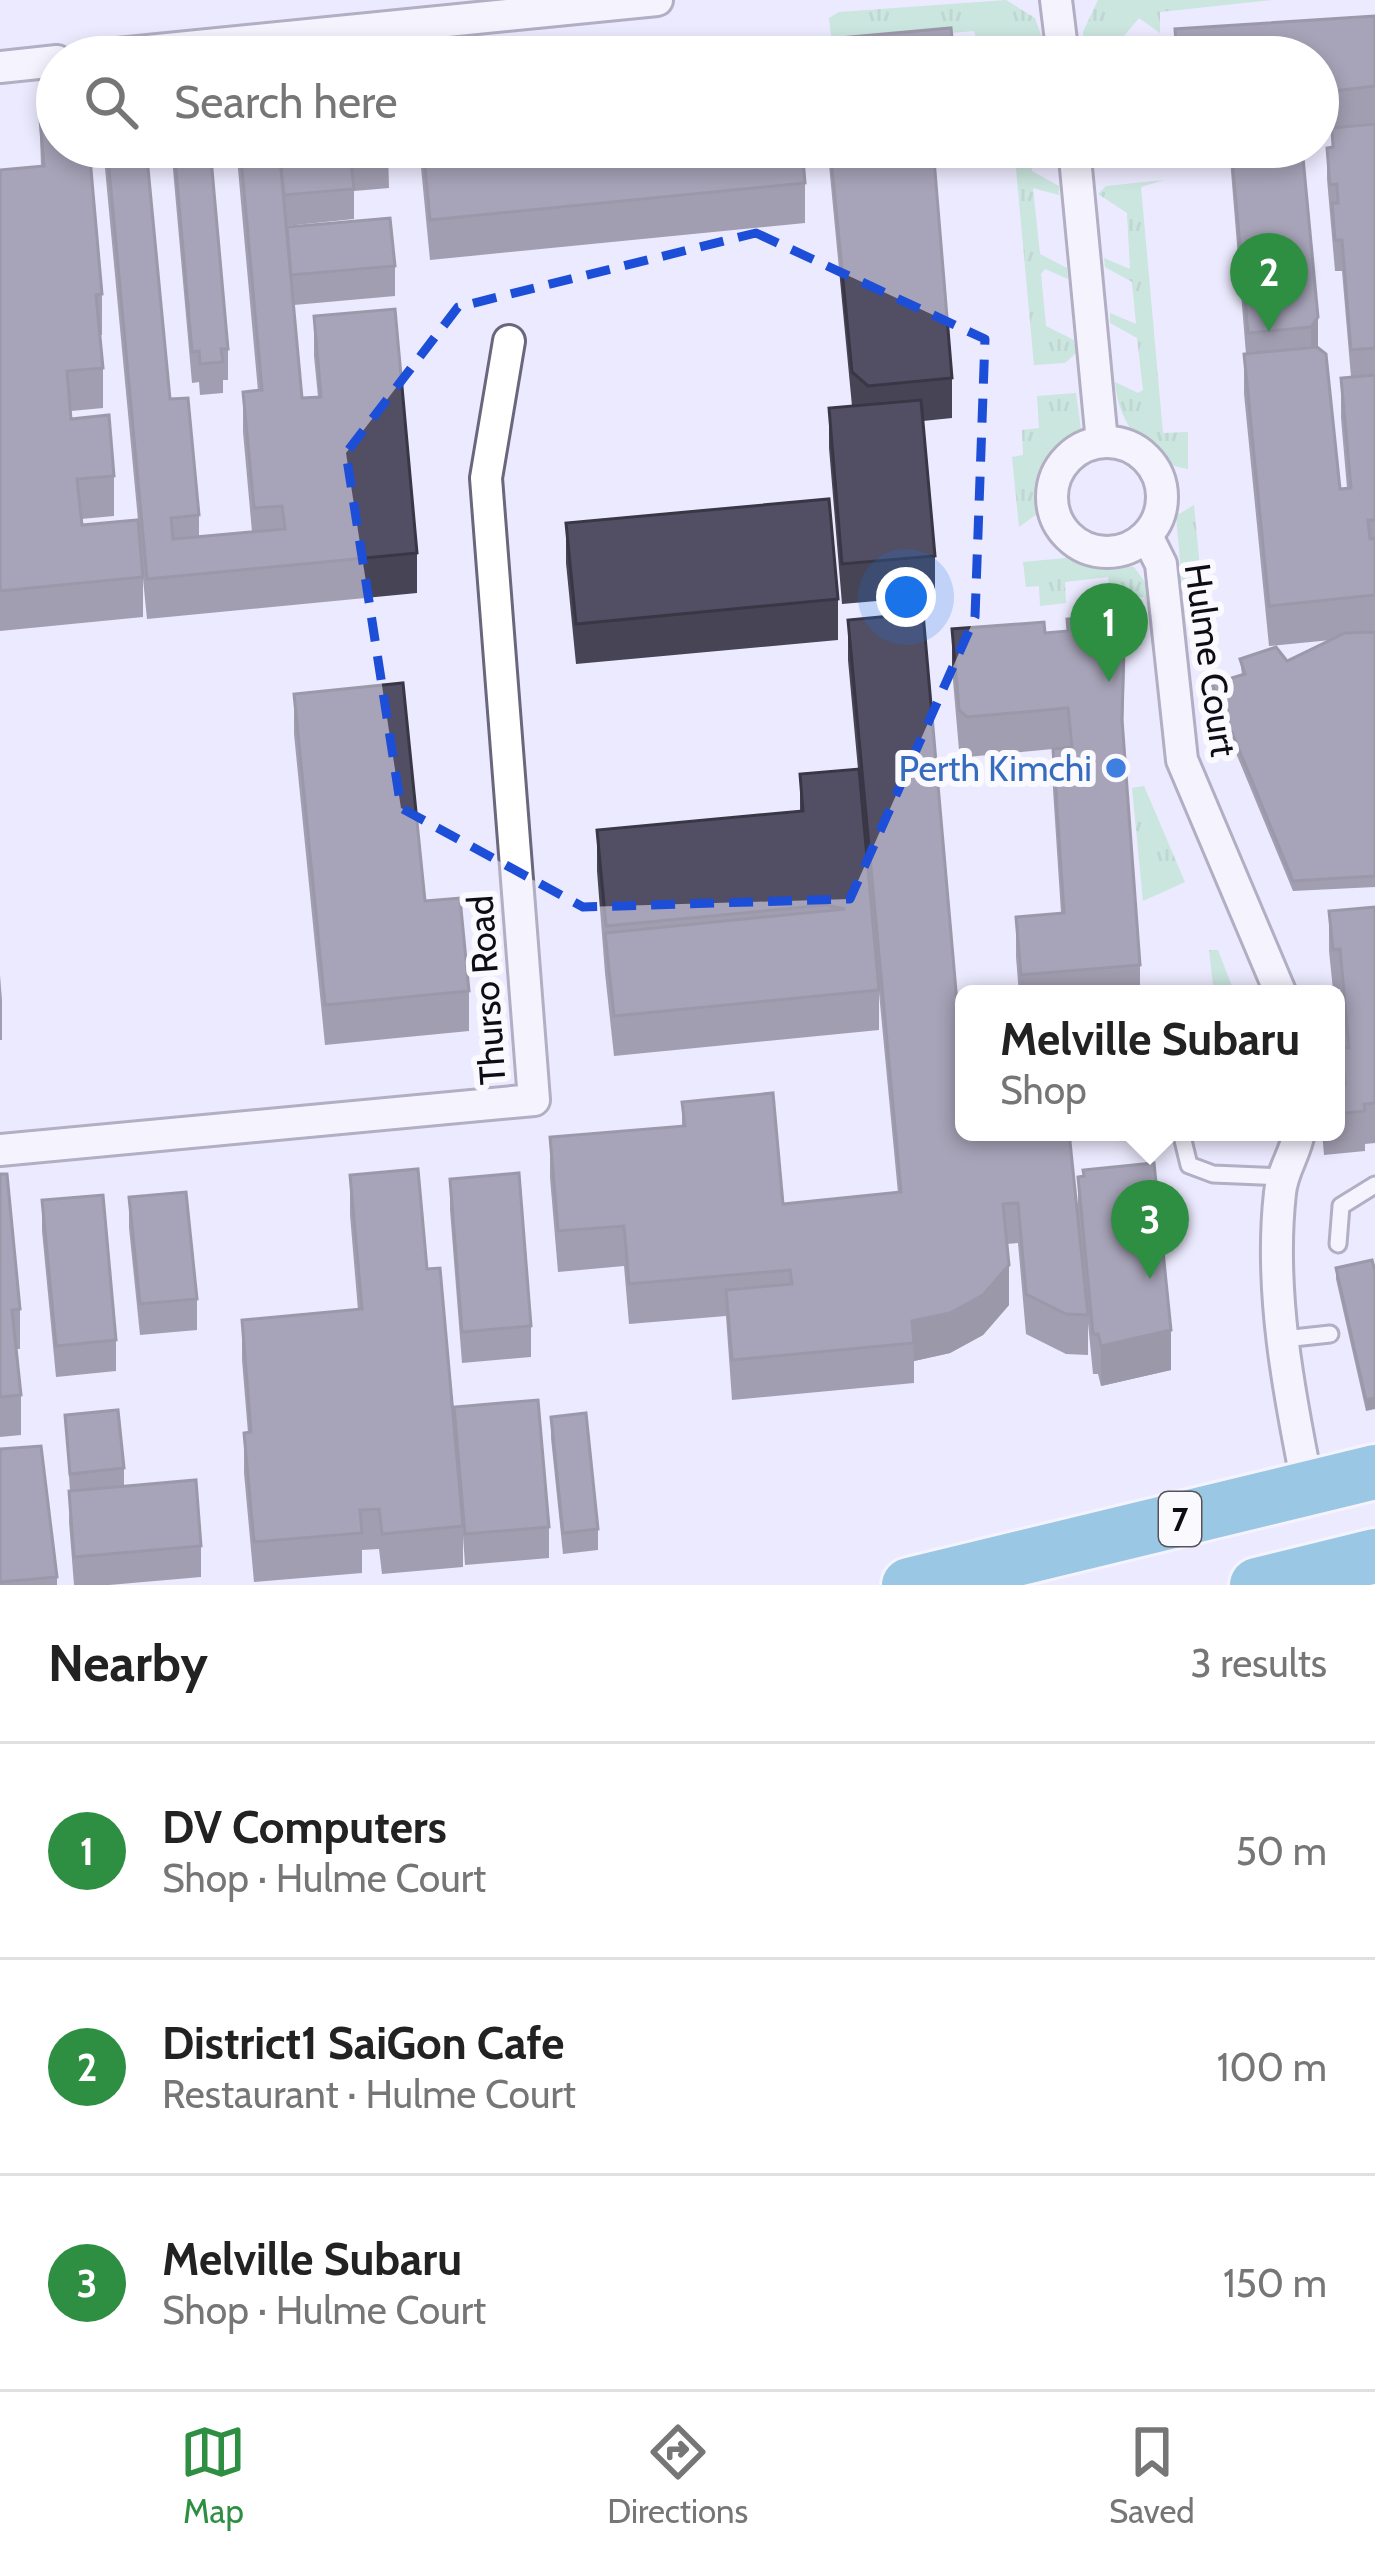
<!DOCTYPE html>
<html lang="en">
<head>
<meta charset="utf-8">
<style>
	:root { --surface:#fff; --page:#f2f2f2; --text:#222; --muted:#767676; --line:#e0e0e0; --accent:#2e8f43 }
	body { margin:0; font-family:Cabin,sans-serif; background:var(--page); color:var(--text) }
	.you { position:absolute; left:906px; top:597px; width:42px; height:42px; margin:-30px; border:9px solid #fff; border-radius:50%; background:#1a73e8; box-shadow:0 0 0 18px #1a73e833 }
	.badge { display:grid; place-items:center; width:78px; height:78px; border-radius:50%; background:var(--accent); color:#fff; font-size:39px; font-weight:700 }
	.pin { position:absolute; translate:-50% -99px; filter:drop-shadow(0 3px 6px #0008) }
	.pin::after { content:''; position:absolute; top:63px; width:42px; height:36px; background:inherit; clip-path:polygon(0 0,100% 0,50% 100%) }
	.popup { position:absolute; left:955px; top:985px; width:390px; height:156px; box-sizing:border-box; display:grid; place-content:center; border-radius:18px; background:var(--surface); filter:drop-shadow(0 3px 9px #0005); font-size:39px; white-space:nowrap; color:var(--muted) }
	.popup b { font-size:45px; color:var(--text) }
	.popup::after { content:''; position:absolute; left:50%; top:100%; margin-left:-24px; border:24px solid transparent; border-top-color:var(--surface) }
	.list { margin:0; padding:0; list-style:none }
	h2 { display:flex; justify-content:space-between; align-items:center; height:156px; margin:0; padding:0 48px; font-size:51px }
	h2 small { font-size:39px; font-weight:400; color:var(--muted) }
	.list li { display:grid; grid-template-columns:78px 1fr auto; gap:36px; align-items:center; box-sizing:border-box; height:216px; padding:0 48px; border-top:3px solid var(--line) }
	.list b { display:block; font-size:45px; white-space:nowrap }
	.list p { margin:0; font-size:39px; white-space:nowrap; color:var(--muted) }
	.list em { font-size:39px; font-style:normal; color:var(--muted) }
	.icon { flex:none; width:66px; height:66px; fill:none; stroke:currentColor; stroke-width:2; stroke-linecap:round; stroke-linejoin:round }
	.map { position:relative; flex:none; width:1375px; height:1585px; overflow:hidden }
	.search { position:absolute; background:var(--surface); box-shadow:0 6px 18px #0003; left:36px; right:36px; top:36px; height:132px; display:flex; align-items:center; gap:30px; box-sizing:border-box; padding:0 42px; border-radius:66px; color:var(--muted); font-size:45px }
	.sheet { height:804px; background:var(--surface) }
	nav { display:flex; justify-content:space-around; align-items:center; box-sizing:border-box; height:168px; border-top:3px solid var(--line); background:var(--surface); font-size:33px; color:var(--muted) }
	nav a { display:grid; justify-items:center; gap:6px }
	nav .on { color:var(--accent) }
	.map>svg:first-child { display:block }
	.grass { fill:url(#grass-tufts) }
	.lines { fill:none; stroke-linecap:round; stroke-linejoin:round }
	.lane-casing { stroke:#6a667c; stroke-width:21 }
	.street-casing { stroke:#6a667c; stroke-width:36 }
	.highway-casing { stroke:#fff; stroke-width:60 }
	.lane { stroke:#fff; stroke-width:15 }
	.street { stroke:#fff; stroke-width:30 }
	.highway { stroke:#37a0c5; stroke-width:54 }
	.wall { fill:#474456 }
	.shaded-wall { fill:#393746 }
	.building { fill:#524f64; stroke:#393746; stroke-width:3 }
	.marked { fill:none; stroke:#1d4ed8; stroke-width:9; stroke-dasharray:24 15; stroke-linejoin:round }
	.shop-dot { fill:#3f7fe0; stroke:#faf9fe; stroke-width:4.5 }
	.labels { text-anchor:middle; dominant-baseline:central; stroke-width:12; stroke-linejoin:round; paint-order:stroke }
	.shield { fill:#faf9fe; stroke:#55545b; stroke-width:3 }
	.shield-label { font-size:33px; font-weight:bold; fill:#0e0d15 }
	.street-label { font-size:36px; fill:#0e0d15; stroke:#faf9fe }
	.shop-label { font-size:36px; fill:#366cbe; stroke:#faf9fe; text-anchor:end }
</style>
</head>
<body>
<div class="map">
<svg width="1375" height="1585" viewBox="0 0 1375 1585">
	<defs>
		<pattern id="grass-tufts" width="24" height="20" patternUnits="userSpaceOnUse" patternTransform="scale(3)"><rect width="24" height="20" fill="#a3dfbb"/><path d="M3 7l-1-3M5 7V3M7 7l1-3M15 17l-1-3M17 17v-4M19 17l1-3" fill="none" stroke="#8bbea0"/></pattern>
	</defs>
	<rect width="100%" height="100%" fill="#eceafe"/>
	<g class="grass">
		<polygon points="1006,0 1035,18 1049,57 1021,47 1021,57 1006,57 1004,47 978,49 974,31 839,43 833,53 829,18 839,12"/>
		<polygon points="1098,0 1272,0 1160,12 1160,33 1139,18 1115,47 1125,57 1084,57 1083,32"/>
		<polygon points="1014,147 1030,147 1032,171 1059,186 1059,195 1033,188 1040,254 1067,268 1068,279 1045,269 1041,274 1046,326 1074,340 1076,353 1065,363 1034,365"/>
		<path d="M1164,180L1141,187L1163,433L1188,432V469C1147,464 1117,420 1115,382L1138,393L1143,390L1137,338L1110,323V313L1136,324L1132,282L1105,267L1104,258L1130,269L1127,213L1098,194L1106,186Z"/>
		<polygon points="1076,393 1081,429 1048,470 1041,511 1019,527 1012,457 1023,455 1022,430 1039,428 1037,396"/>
		<polygon points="1194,505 1201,580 1193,591 1182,583 1176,516"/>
		<polygon points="1075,557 1134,567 1147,585 1151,619 1144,597 1111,598 1108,577 1065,582 1066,603 1040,606 1039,586 1026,587 1023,562"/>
		<polygon points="1144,786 1185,882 1143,901 1132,788"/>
		<polygon points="1209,950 1218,950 1235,994 1214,994"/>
	</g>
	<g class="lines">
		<defs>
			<g id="lane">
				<polyline points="1181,1132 1189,1165 1213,1174 1282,1177"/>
				<polyline points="1338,1244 1341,1206 1375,1185"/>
				<polyline points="1284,1339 1330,1334"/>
			</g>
			<g id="street">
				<polyline points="1056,0 1063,57"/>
				<polyline points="88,57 657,0"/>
				<polyline points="0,67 57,61"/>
				<polyline points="1074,147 1102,442"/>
				<circle cx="1107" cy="497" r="55"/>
				<polyline points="1147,536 1161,564 1182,760 1281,994"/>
				<path d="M1299,1132C1296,1153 1282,1170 1280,1193C1269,1290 1289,1394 1308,1488"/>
				<polyline points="0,1150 534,1100 486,478 509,341"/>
			</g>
			<g id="highway">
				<polyline points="909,1585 1375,1472"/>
				<polyline points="1257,1585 1375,1556"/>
			</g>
		</defs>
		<use href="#lane" class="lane-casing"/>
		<use href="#street" class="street-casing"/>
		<use href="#highway" class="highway-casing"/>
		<use href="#lane" class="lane"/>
		<use href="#street" class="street"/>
		<use href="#highway" class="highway"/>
	</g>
	<g class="wall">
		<polygon points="1375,16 1375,887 1293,891 1212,695 1212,684 1242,675 1240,659 1287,661 1331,640 1269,646 1244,394 1244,354 1246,354 1229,147 1302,147 1318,348 1340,489 1347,488 1341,418 1341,378 1351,377 1342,271 1335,271 1327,179 1327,148 1332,147 1332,131 1318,133 1318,57 1175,57 1175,29"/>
		<polygon points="39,107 102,294 102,335 100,335 103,368 103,408 71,411 71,419 114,476 114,516 81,519 82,525 138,520 103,147 146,147 170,399 199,515 199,536 252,532 243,432 243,392 258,391 236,147 388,147 389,188 354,191 354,219 286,226 395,266 395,296 294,305 302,398 318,397 314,356 314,316 417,553 417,593 147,619 143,579 143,617 0,631 0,170 41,166"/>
		<polygon points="171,147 210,147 228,349 228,380 223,380 223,393 200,395 199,382 192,383"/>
		<polygon points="419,147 802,147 805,183 805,223 430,260"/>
		<polygon points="823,147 957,147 933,154 952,378 952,418 923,421 935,556 935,596 842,604 829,448 829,408 852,406 828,154 823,154"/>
		<polygon points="566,523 838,599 838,640 576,664 566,563"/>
		<polygon points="1067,619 1125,654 1123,730 1140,965 1140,994 1019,994 1016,957 1016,917 1061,913 1053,789 1053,749 967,757 959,750 952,669 952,629 1045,633 1067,631"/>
		<polygon points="848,620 958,1014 1011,1135 1078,1217 1078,1177 1083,1177 1083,1170 1171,1370 1101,1386 1098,1374 1093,1374 1088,1323 1088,1355 1066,1354 1026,1334 1018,1243 1007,1244 1009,1305 983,1335 950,1353 914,1361 914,1383 732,1400 726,1316 629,1324 624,1266 558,1272 550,1178 550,1137 682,1126 682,1102 783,1204 898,1193 879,993 879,1030 614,1056 605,973 597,871 597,830 800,811 800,774 858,769 848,660"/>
		<polygon points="294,694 425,901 469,991 469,1031 325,1045 294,734"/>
		<polygon points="1375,907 1375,1143 1365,1144 1365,1151 1324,1155 1322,1132 1336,1132 1336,1086 1342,1085 1342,1048 1345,1048 1340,989 1333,990 1329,951 1329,911"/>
		<polygon points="0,975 2,1000 2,1040 0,1040"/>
		<polygon points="0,1174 20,1309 20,1349 16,1349 21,1395 21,1435 0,1437"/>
		<polygon points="350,1175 427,1269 454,1428 454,1407 549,1527 549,1558 465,1565 463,1536 463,1567 382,1574 379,1549 362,1550 362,1573 254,1582 244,1473 244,1433 248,1433 242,1360 242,1320 358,1310 350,1215"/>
		<polygon points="450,1179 531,1326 531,1357 462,1363 450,1210"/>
		<polygon points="129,1197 197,1299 197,1330 140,1335 129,1228"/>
		<polygon points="42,1200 116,1340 116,1371 56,1377 42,1231"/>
		<polygon points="1372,1260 1366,1411 1336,1279 1336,1268"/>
		<polygon points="65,1415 124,1468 124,1486 201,1546 201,1577 109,1585 74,1585 69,1522 70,1491"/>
		<polygon points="551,1417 598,1529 598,1550 563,1554 551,1438"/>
		<polygon points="0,1449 57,1577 57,1585 0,1585"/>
	</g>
	<g class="shaded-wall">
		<polygon points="930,147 957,147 930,154"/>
		<polygon points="1318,317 1318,357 1311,367 1311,327"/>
		<polygon points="1009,1265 1009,1305 983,1335 950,1353 914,1361 912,1321"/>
		<polygon points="1171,1330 1171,1370 1101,1386 1101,1346"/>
		<polygon points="1375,1398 1375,1409 1366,1411 1366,1400"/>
	</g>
	<g class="building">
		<polygon points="1375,16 1375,86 1318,93 1318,57 1177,57 1175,29"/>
		<polygon points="951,28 954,57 818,57 816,40"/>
		<polygon points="57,105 57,147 89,147 102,294 96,295 103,368 67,371 71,419 109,415 114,476 77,479 82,525 138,520 143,577 0,591 0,170 44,166 39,107"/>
		<polygon points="1375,124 1375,348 1351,350 1342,240 1335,240 1332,203 1338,203 1337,184 1330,185 1327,148 1333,147 1332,128"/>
		<polygon points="107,147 146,147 170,399 188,398 199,515 171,518 173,539 285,529 282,506 254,508 243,392 262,390 240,147 279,147 302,398 321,397 314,316 395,309 417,553 147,579"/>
		<polygon points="174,147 210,147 228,349 221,349 223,362 200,364 199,351 192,352"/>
		<polygon points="279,147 388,147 389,157 351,161 354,189 284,195"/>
		<polygon points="423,147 802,147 805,183 430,220"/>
		<polygon points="830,147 933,147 952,378 868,386 852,372"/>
		<polygon points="1231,147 1302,147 1318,317 1311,327 1248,333"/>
		<polygon points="390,218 395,266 291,275 287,227"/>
		<polygon points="1317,347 1326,354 1340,489 1351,488 1341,378 1375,375 1375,520 1368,520 1370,539 1375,538 1375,595 1269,606 1244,354"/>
		<polygon points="921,400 935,556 842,564 829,408"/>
		<polygon points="829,499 838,599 576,624 566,523"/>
		<polygon points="923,613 958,1014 964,1013 964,1132 1011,1132 1011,1135 1069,1132 1088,1315 1066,1314 1026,1294 1018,1203 1003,1204 1009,1265 983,1295 950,1313 912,1321 914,1343 732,1360 726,1290 792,1284 790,1270 629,1284 624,1226 558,1231 550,1137 685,1126 682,1102 773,1093 783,1204 901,1192 848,620"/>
		<polygon points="1125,614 1122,719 1140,965 1021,975 1016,917 1064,913 1053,749 1072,747 1068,708 967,717 959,710 952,629 1044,622 1045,633 1068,631 1067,619"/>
		<polygon points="1375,632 1375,876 1293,881 1212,684 1245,674 1240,659 1276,647 1287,661 1345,633"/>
		<polygon points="403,683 425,901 460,898 469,991 325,1005 294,694"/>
		<polygon points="859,769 879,990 614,1016 605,933 845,909 826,905 606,926 597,830 803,811 800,774"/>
		<polygon points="1375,907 1375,1103 1364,1104 1365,1111 1336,1114 1336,1086 1345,1085 1342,1048 1349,1048 1340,949 1333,950 1329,911"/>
		<polygon points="1154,1163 1171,1330 1101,1346 1098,1334 1093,1334 1078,1177 1084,1176 1083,1170"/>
		<polygon points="418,1169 427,1269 440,1268 463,1526 382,1534 379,1509 360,1510 362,1533 254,1542 244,1433 251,1432 242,1320 362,1309 350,1175"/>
		<polygon points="519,1173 531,1326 462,1332 450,1179"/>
		<polygon points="0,1174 7,1174 20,1309 12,1310 21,1395 0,1397"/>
		<polygon points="186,1192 197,1299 140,1304 129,1197"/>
		<polygon points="103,1195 116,1340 56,1346 42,1200"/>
		<polygon points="1372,1260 1375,1271 1375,1398 1366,1400 1336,1268"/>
		<polygon points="538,1400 549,1527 465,1534 454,1407"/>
		<polygon points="118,1410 124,1468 70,1474 65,1415"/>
		<polygon points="586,1413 598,1529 563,1533 551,1417"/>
		<polygon points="41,1446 57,1577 0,1582 0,1449"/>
		<polygon points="196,1480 201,1546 74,1557 69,1491"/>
	</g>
	<path d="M0 0H1375V1585H0ZM756,233L985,339L975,617L850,899L583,907L401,808L346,453L458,307Z" fill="#eceafe" fill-opacity=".55" fill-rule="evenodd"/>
	<path class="marked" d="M756,233L985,339L975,617L850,899L583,907L401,808L346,453L458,307Z"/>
	<circle class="shop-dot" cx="1116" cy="768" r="12"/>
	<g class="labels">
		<rect class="shield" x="1159" y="1492" width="42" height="54" rx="9"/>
		<g class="shield-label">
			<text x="1180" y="1519">7</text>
		</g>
		<g class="street-label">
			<text transform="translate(1211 660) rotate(82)">Hulme Court</text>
			<text transform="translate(486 990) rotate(-94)">Thurso Road</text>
		</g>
		<g class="shop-label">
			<text x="1092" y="768">Perth Kimchi</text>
		</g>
	</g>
</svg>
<div class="you"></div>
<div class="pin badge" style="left:1109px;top:682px">1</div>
<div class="pin badge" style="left:1269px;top:332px">2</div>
<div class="pin badge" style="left:1150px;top:1279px">3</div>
<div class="popup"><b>Melville Subaru</b>Shop</div>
<div class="search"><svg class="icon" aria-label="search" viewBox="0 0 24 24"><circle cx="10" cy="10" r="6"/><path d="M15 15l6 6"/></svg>Search here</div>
</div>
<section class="sheet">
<h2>Nearby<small>3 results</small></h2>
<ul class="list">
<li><span class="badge">1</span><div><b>DV Computers</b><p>Shop · Hulme Court</p></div><em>50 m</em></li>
<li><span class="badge">2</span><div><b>District1 SaiGon Cafe</b><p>Restaurant · Hulme Court</p></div><em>100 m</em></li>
<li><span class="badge">3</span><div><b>Melville Subaru</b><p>Shop · Hulme Court</p></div><em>150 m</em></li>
</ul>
</section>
<nav>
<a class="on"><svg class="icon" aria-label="map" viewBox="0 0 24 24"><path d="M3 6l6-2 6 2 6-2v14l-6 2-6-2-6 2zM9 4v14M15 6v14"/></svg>Map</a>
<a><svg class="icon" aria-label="directions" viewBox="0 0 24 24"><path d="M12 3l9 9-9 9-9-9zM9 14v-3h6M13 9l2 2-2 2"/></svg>Directions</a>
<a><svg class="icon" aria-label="saved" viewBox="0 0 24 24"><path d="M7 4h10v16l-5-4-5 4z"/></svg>Saved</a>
</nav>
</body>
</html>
